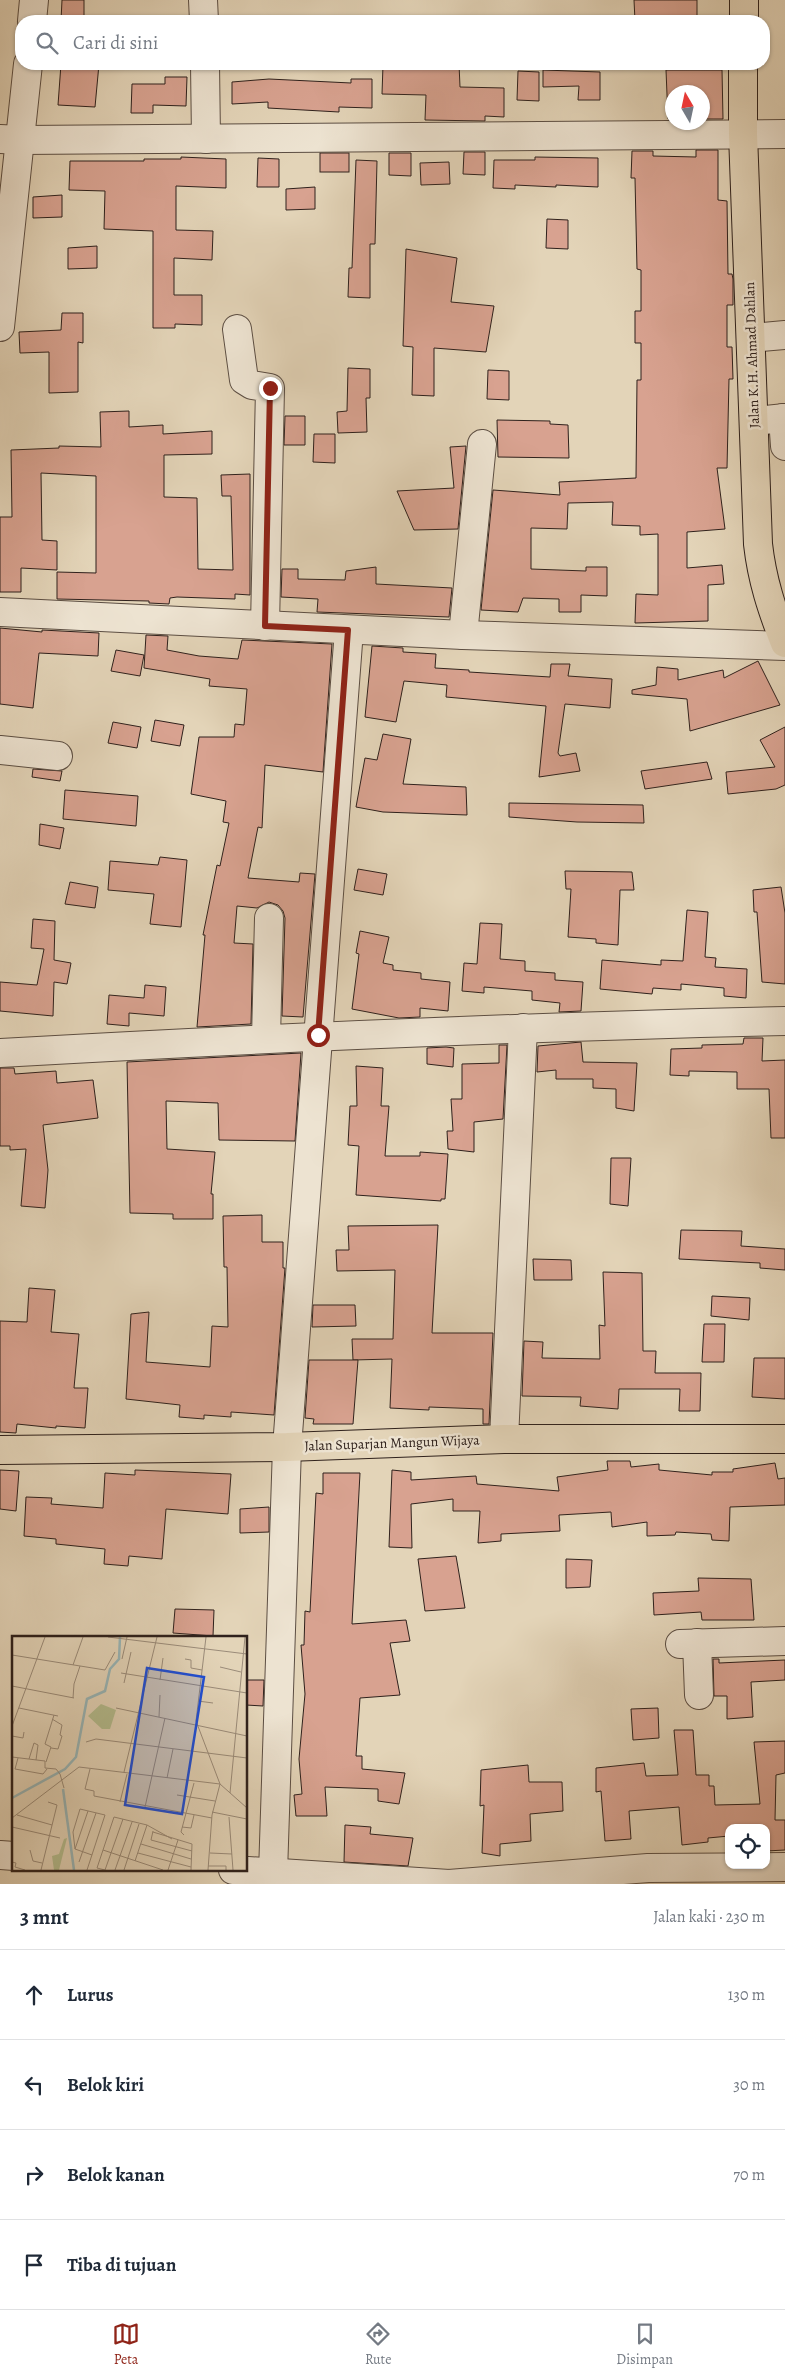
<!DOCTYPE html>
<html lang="id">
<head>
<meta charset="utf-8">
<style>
	:root { --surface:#fff; --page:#f6f6f7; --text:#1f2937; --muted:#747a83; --line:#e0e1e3; --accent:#8f2418 }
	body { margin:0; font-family:Alegreya,serif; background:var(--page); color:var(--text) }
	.controls { position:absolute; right:15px; bottom:15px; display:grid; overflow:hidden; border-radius:10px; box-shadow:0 1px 4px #0004 }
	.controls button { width:45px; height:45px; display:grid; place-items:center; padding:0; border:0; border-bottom:1px solid var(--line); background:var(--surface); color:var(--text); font:25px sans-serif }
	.compass { position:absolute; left:665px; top:85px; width:45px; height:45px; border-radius:50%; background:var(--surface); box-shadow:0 1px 4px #0004; rotate:351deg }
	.stop { position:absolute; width:15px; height:15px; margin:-11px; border:4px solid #8f2418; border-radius:50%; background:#fff }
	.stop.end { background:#8f2418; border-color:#fff; box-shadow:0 1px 5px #0008 }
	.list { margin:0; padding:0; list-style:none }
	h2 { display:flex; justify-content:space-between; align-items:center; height:65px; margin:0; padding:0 20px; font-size:21px }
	h2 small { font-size:16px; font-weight:400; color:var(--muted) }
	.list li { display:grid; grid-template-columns:32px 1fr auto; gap:15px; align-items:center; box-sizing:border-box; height:90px; padding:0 20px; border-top:1px solid var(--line) }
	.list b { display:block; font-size:19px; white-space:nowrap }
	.list em { font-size:16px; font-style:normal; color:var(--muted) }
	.icon { flex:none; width:28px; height:28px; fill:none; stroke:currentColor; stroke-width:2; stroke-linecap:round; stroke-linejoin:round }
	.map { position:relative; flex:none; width:785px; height:1884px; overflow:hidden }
	.search { position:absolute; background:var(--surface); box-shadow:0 1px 4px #0004; left:15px; right:15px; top:15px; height:55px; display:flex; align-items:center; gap:12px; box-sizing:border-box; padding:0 18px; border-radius:20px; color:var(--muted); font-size:19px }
	.sheet { height:425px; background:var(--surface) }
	nav { display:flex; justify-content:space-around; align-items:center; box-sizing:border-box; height:70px; border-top:1px solid var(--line); background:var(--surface); font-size:14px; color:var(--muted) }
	nav a { display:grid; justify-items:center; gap:2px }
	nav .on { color:var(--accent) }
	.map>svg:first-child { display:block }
	.building { fill:#d8a290; stroke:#2f211c }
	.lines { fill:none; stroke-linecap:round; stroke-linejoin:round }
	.minor-casing { stroke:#5c4e43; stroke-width:30 }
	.highway-casing { stroke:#2f211c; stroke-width:30 }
	.minor { stroke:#ede3d1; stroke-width:28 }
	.highway { stroke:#e3d4b8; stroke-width:28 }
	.route { stroke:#8f2418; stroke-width:6 }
	.labels { text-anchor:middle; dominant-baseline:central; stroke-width:5; stroke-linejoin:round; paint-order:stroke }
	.street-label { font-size:14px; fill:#2f211c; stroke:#ede3d1 }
	.inset-river { fill:none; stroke:#98b6b8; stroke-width:2.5 }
	.inset-road { fill:none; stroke:#9b8c7a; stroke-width:1 }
	.view { fill:#1d4ed8; fill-opacity:0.15; stroke:#1d4ed8; stroke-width:2.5 }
	.inset-edge { fill:none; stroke:#2f211c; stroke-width:2.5 }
</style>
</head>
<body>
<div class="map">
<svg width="785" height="1884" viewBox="0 0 785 1884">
	<rect width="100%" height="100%" fill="#e3d4b8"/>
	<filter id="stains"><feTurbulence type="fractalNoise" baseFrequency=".004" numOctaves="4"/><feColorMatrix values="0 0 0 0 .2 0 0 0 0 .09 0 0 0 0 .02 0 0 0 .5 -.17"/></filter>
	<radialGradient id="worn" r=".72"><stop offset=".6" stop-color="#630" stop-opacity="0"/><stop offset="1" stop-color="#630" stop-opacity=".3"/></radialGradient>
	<g class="building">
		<polygon points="62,0 84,0 84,21 61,21"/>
		<polygon points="634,0 697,0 697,21 635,21"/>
		<polygon points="61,64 99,64 95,107 58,105"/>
		<polygon points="459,64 460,87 504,88 504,117 485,116 485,121 425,120 426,95 382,94 383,65"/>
		<polygon points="543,70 600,72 600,100 578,100 579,86 543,87"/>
		<polygon points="666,70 722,70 723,119 702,119 702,92 672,92 672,119 668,119"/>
		<polygon points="518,71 539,72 539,101 517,100"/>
		<polygon points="165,77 187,77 186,106 153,105 153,113 131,113 132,84 165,84"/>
		<polygon points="269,79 351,83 351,79 372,79 372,108 339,107 339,112 268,108 268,102 232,104 232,82"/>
		<polygon points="696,150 718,150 718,200 727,201 728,274 732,274 733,279 733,305 727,305 727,347 732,347 733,379 729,379 727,468 717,468 725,529 687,532 687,568 722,565 724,584 708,585 708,621 635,623 636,594 658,595 658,534 640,535 640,526 612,525 613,502 568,503 567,529 531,528 531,569 586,571 586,567 607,567 607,596 581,595 581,612 559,612 559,599 523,598 518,612 481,610 493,490 560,495 559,482 636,478 637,380 641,380 641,343 635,343 635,311 641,311 641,270 637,269 635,178 631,178 632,151 653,151 653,156 696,157"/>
		<polygon points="464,152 485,152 485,175 463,174"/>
		<rect x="320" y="153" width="29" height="19"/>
		<polygon points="389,153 411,153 411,176 389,175"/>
		<polygon points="181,157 226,159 226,188 176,186 176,230 213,231 212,260 174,258 174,295 202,295 202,325 175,324 175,328 153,328 153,231 104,229 105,191 69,190 70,161 144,161 144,159 181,159"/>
		<polygon points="535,157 598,158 598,187 556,185 556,187 515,185 515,189 493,188 494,160 535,160"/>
		<polygon points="258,158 279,159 279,187 257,187"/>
		<polygon points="356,160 377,161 375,244 370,244 370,298 348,297 349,268 352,268"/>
		<polygon points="449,162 450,184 421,185 420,163"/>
		<polygon points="315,187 315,209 286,210 286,189"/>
		<polygon points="62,195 62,217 33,218 33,197"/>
		<polygon points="547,219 568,220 568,249 546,248"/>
		<polygon points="97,246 97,268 68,269 68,248"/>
		<polygon points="406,249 457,258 451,302 494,306 486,352 434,348 434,396 412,395 413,347 403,346"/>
		<polygon points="62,313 83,313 83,343 78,342 78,392 49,393 49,352 20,353 19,332 61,330"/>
		<polygon points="348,368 370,369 370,398 366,398 367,432 338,433 337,412 347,411"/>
		<polygon points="488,370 509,371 509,400 487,399"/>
		<polygon points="129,411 129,427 163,425 163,434 212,431 212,454 164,455 164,497 197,498 198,569 233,570 231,496 222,496 221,475 250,474 250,595 235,594 235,599 177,597 170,598 169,604 149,603 149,601 57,599 57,572 96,573 96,476 41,473 42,540 57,541 57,570 21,568 21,592 0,592 0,517 12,517 11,450 59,448 59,446 101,447 100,412"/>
		<polygon points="285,416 305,416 305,445 284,445"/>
		<polygon points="497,420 550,421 550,424 568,425 569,458 498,457"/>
		<polygon points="314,434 335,434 335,463 313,462"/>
		<polygon points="466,446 458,529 414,530 397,491 454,488 450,447"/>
		<polygon points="376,567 376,584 452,588 449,617 317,612 318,599 281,597 282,569 298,569 298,579 345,580 346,571"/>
		<polygon points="0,628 42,632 42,630 99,633 98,656 39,653 33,708 0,704"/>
		<polygon points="146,635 168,636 167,650 199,656 238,659 242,640 332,644 323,772 265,765 262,828 258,827 248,878 299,882 300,873 315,874 303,1017 282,1016 285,918 283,911 278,905 269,902 257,908 237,906 234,943 253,944 251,1024 197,1027 205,935 203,935 217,865 220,866 229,823 223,822 226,801 191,794 199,737 234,737 235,724 244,725 247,689 209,686 210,679 144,668"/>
		<polygon points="372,646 403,648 403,652 436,654 435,668 469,670 469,672 550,677 551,664 570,664 568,676 612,679 610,708 565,704 558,753 560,756 576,753 580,771 539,777 546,706 446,697 447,685 404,681 396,722 365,717"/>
		<polygon points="116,650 144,655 140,676 111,671"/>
		<polygon points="758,661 780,705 690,731 687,699 632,694 632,690 656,685 657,667 678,669 678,680 723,670 724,678"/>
		<polygon points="155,720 184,725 180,746 151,741"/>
		<polygon points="113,722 141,727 137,748 108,743"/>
		<polygon points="785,727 785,785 776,789 728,794 726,772 775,767 760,740"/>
		<polygon points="383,734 411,739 403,784 466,787 467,815 383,812 356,807 365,758 377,760"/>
		<polygon points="707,762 712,779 645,789 641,771"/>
		<polygon points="33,769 62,771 60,781 32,777"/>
		<polygon points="65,790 138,796 136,826 63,819"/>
		<polygon points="509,803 643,805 644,823 577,822 509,817"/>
		<polygon points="40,824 64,828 60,849 39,845"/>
		<polygon points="160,857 187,860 181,927 150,924 154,894 108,890 110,861 158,865"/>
		<polygon points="358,869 387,874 383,895 354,890"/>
		<polygon points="565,871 632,872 634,890 620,890 618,945 596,943 596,939 568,937 571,889 566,889"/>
		<polygon points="70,882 98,887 95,908 65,904"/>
		<polygon points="781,887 785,913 785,984 762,982 757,912 754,912 753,890"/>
		<polygon points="687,910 708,912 705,957 716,958 715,967 747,969 746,998 724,996 724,988 681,984 681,990 653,988 652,994 600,989 602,960 661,965 661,960 683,961"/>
		<polygon points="33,919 55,921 54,960 71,963 67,984 54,982 53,1016 0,1011 0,982 37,985 44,949 31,948"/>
		<polygon points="480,923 502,924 500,959 525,961 525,971 555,973 555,980 583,982 581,1011 559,1012 560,1003 532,1000 532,991 484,987 484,993 462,991 464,963 477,964"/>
		<polygon points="360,931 389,937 383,963 393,965 393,970 421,973 421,979 450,982 448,1011 420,1008 420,1017 399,1018 352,1009 359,954 356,953"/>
		<polygon points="145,985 166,987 164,1016 129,1013 129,1026 107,1024 109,995 144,998"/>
		<polygon points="744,1038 763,1038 762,1061 785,1060 785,1138 771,1138 769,1089 737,1089 737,1072 689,1071 689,1076 670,1075 671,1049 702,1048 702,1045 743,1044"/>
		<polygon points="581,1042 583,1062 637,1063 634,1111 616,1108 616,1089 593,1088 593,1079 556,1079 556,1070 537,1072 538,1046"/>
		<polygon points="499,1045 507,1045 503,1119 474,1122 474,1152 448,1149 447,1131 453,1131 451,1099 462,1099 462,1064 499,1063"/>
		<polygon points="446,1047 454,1048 453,1067 427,1064 427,1048"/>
		<polygon points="301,1053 295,1141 219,1140 218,1103 166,1101 167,1149 215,1152 211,1194 213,1194 213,1219 173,1219 173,1214 130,1213 127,1062"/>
		<polygon points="356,1066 383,1068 381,1106 389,1106 385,1156 420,1156 420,1152 448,1154 445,1199 441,1199 441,1201 356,1195 359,1146 348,1145 350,1106 357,1106"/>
		<polygon points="0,1068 14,1068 15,1074 56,1071 57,1083 93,1080 98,1118 43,1125 48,1170 45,1208 21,1206 26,1149 10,1150 10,1146 0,1146"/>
		<polygon points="611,1158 631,1158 628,1206 610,1204"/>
		<polygon points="262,1215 262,1242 283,1242 283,1268 285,1268 274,1415 231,1412 231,1417 204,1415 204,1419 179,1417 180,1405 126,1399 131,1314 149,1312 146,1362 210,1367 212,1326 228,1327 227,1267 224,1267 223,1216"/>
		<polygon points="438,1225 432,1333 493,1333 489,1424 483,1424 483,1409 429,1407 429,1410 390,1408 392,1359 353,1360 352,1339 393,1339 395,1270 337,1271 336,1250 349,1250 348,1226"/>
		<polygon points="681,1230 742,1231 741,1246 785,1249 785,1270 760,1268 760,1263 679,1259"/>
		<polygon points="533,1259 571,1260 572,1280 534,1280"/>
		<polygon points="603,1272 642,1273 643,1351 656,1351 655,1373 701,1373 700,1411 679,1411 680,1389 619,1389 618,1409 580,1406 581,1397 522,1396 524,1341 543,1342 542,1358 600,1359 599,1325 605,1326"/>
		<polygon points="29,1288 55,1290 51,1332 79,1334 74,1388 88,1388 85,1428 56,1426 56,1428 17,1424 16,1433 0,1432 0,1321 27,1322"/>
		<polygon points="712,1296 750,1298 749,1320 711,1316"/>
		<polygon points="313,1305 355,1305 356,1326 312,1327"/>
		<polygon points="704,1324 725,1324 724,1362 702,1362"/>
		<polygon points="754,1358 785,1358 785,1399 752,1397"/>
		<polygon points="309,1360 358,1360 353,1424 313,1424 314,1419 305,1418"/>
		<polygon points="607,1461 630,1461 631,1467 659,1464 659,1470 712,1475 712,1472 733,1472 733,1469 775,1463 778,1479 785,1478 785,1505 730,1507 729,1541 712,1540 711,1534 676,1532 675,1535 647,1536 647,1522 612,1527 611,1512 559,1515 560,1531 501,1534 501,1541 478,1543 480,1511 453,1511 453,1499 411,1504 412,1548 389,1547 392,1470 411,1472 411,1480 476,1476 477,1484 559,1491 557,1477 608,1470"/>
		<polygon points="0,1470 19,1471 16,1511 0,1509"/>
		<polygon points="135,1470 231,1474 228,1514 166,1509 162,1559 129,1556 128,1566 104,1564 105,1549 56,1544 56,1539 24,1536 26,1497 52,1498 51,1504 103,1508 105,1473 135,1475"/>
		<polygon points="323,1473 360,1473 352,1624 406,1620 410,1641 390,1643 400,1695 360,1698 356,1756 362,1756 362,1769 405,1773 399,1804 378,1801 378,1789 325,1787 327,1816 296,1816 294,1795 302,1794 299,1759 305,1694 301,1645 304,1645 305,1611 310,1612 316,1493 323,1494"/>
		<polygon points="269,1507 269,1532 240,1533 240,1509"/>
		<polygon points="456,1556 465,1608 425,1611 418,1559"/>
		<polygon points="566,1559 592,1560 590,1587 566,1588"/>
		<polygon points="698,1578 751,1579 754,1620 702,1620 701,1612 654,1615 653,1593 699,1591"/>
		<polygon points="175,1609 214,1610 213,1636 173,1633"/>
		<polygon points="713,1659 719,1659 719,1663 785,1660 785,1680 751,1682 753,1717 727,1719 727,1696 714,1696"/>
		<polygon points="246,1680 264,1680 263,1706 246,1705"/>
		<polygon points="658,1708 659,1738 633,1740 631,1709"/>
		<polygon points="674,1730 693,1730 696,1775 709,1775 709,1786 714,1786 715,1805 760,1804 754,1742 785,1741 785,1773 776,1775 775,1820 785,1820 785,1850 766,1851 766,1828 729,1828 729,1836 708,1838 708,1842 682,1845 679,1807 629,1811 631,1839 605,1841 601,1791 596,1792 596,1768 644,1763 646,1776 678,1775"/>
		<polygon points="528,1765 529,1782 562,1782 563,1811 530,1814 531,1841 500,1844 500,1856 482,1853 484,1805 480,1806 481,1770"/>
		<polygon points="345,1825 371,1827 370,1834 413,1838 408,1866 344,1862"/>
	</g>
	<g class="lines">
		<defs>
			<g id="minor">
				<polyline points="203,0 204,21"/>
				<polyline points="32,21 34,0"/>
				<polyline points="205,64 206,139"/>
				<polyline points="0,139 21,140 785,134"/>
				<polyline points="0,327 28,64"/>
				<polyline points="237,329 244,380 252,385 270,388 265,626"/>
				<polyline points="751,338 785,335"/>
				<polyline points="783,418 785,446"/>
				<polyline points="754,421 785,418"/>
				<polyline points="0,612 463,635 785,646"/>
				<polyline points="463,635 482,444"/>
				<polyline points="0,750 58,756"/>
				<polyline points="266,1038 269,918"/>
				<path d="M0,1053C262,1038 523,1027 785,1021"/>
				<polyline points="504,1439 523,1028"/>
				<polyline points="697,1643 699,1695"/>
				<polyline points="680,1644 785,1641"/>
				<polyline points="0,1855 14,1856"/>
				<polyline points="233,1870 449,1884 648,1868 785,1867"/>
				<polyline points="273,1873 287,1447 349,630"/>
			</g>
			<g id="highway">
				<polyline points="744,21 744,0"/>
				<path d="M743,64V134L758,544C762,580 772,610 785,643"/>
				<polyline points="0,1450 287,1447 504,1439 785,1439"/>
			</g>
		</defs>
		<use href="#minor" class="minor-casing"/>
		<use href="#highway" class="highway-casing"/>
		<use href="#minor" class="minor"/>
		<use href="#highway" class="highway"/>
	</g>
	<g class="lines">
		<polyline class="route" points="270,388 265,626 348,630 318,1035"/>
	</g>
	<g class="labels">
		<g class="street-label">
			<text transform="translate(752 355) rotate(-92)">Jalan K.H. Ahmad Dahlan</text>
			<text transform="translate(392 1443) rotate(-2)">Jalan Suparjan Mangun Wijaya</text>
		</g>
	</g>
	<g transform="translate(12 1636)">
		<rect width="235" height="235" fill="#e3d4b8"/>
		<path d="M89,68L104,74L98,93H90L76,80ZM55,202L47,234H42L40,220L47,218L52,203Z" fill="#b4bd8f"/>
		<path class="inset-river" d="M51,153L62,234M0,162L53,133L64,121L75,63L93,55L98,33L107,23L108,1"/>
		<path class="inset-road" d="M96,1L235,18M0,19L93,34L103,16M110,23L115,1M173,23L179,24V32L190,34M61,29L71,1M208,31L229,36M109,37L235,57M148,44L151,22M112,47L119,16M0,50L62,62M61,62L62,48L68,30M186,65L201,67M7,72L46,80M104,72L235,100M147,81L148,59M0,90L33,1M0,100L11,102L12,96M74,106L84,103L235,122M22,107L26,109L24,124M39,112L46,113L50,100L48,99L50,89L40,83M0,121L33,125V132L44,133L48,138L52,152M6,122L3,133L31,138L35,133M17,123L22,107M34,126L39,111L33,108L42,79M78,133L73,153L82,155V160L200,182M112,136L145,1M155,142L161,113M218,157L233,1M165,159L203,165M108,166L115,138M133,171L153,82M76,175L63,213L80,219M200,176L235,183M5,179L40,189M217,181L221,234M0,182L67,131L208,148L184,85L194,1M0,191L48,202M170,191L179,192L182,179M141,195L139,204L180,215M141,196L180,208L179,234M172,199L169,196L182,147M129,208L179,223M63,213L61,196L68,173L93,179L75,234M18,214L21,225L30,227M91,214L151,234M126,217L179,231M198,217L220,218M123,225L135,189M0,226L4,227L3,231L13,234M67,226L84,177M196,230H214V234M29,234L45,169L36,166M93,234L85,232L102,181L135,189L160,203M93,234L111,183M103,234L120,186M112,234L127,188M156,234L166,204M196,234L200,179L208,148L235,172"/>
		<path class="view" d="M135,32L192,41L170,178L113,169Z"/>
		<rect width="235" height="235" class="inset-edge"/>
	</g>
	<rect width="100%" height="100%" filter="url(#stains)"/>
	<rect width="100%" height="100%" fill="url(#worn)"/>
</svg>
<div class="controls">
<button><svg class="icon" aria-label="locate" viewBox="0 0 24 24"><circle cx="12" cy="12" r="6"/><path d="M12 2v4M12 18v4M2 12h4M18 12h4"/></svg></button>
</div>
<svg class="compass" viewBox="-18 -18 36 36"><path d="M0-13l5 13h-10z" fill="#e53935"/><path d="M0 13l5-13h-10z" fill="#747a83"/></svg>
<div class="stop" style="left:318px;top:1035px"></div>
<div class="stop end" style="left:270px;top:388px"></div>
<div class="search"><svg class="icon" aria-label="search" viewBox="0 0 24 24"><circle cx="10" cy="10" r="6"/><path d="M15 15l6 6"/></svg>Cari di sini</div>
</div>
<section class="sheet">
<h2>3 mnt<small>Jalan kaki · 230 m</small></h2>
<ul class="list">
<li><svg class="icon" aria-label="ahead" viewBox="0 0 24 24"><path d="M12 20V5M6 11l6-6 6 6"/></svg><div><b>Lurus</b></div><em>130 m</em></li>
<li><svg class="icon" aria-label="left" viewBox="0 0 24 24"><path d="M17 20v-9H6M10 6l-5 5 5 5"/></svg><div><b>Belok kiri</b></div><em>30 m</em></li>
<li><svg class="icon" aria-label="right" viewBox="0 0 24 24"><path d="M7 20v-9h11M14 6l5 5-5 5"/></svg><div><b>Belok kanan</b></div><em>70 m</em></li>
<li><svg class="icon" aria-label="arrive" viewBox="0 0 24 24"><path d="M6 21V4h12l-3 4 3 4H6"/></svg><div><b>Tiba di tujuan</b></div></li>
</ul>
</section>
<nav>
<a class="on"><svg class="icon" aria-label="map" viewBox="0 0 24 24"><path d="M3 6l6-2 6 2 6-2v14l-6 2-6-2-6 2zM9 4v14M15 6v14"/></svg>Peta</a>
<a><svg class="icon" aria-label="directions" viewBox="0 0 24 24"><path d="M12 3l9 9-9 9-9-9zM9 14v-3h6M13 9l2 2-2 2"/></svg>Rute</a>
<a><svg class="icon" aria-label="saved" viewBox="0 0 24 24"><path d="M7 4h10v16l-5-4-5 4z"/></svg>Disimpan</a>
</nav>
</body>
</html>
